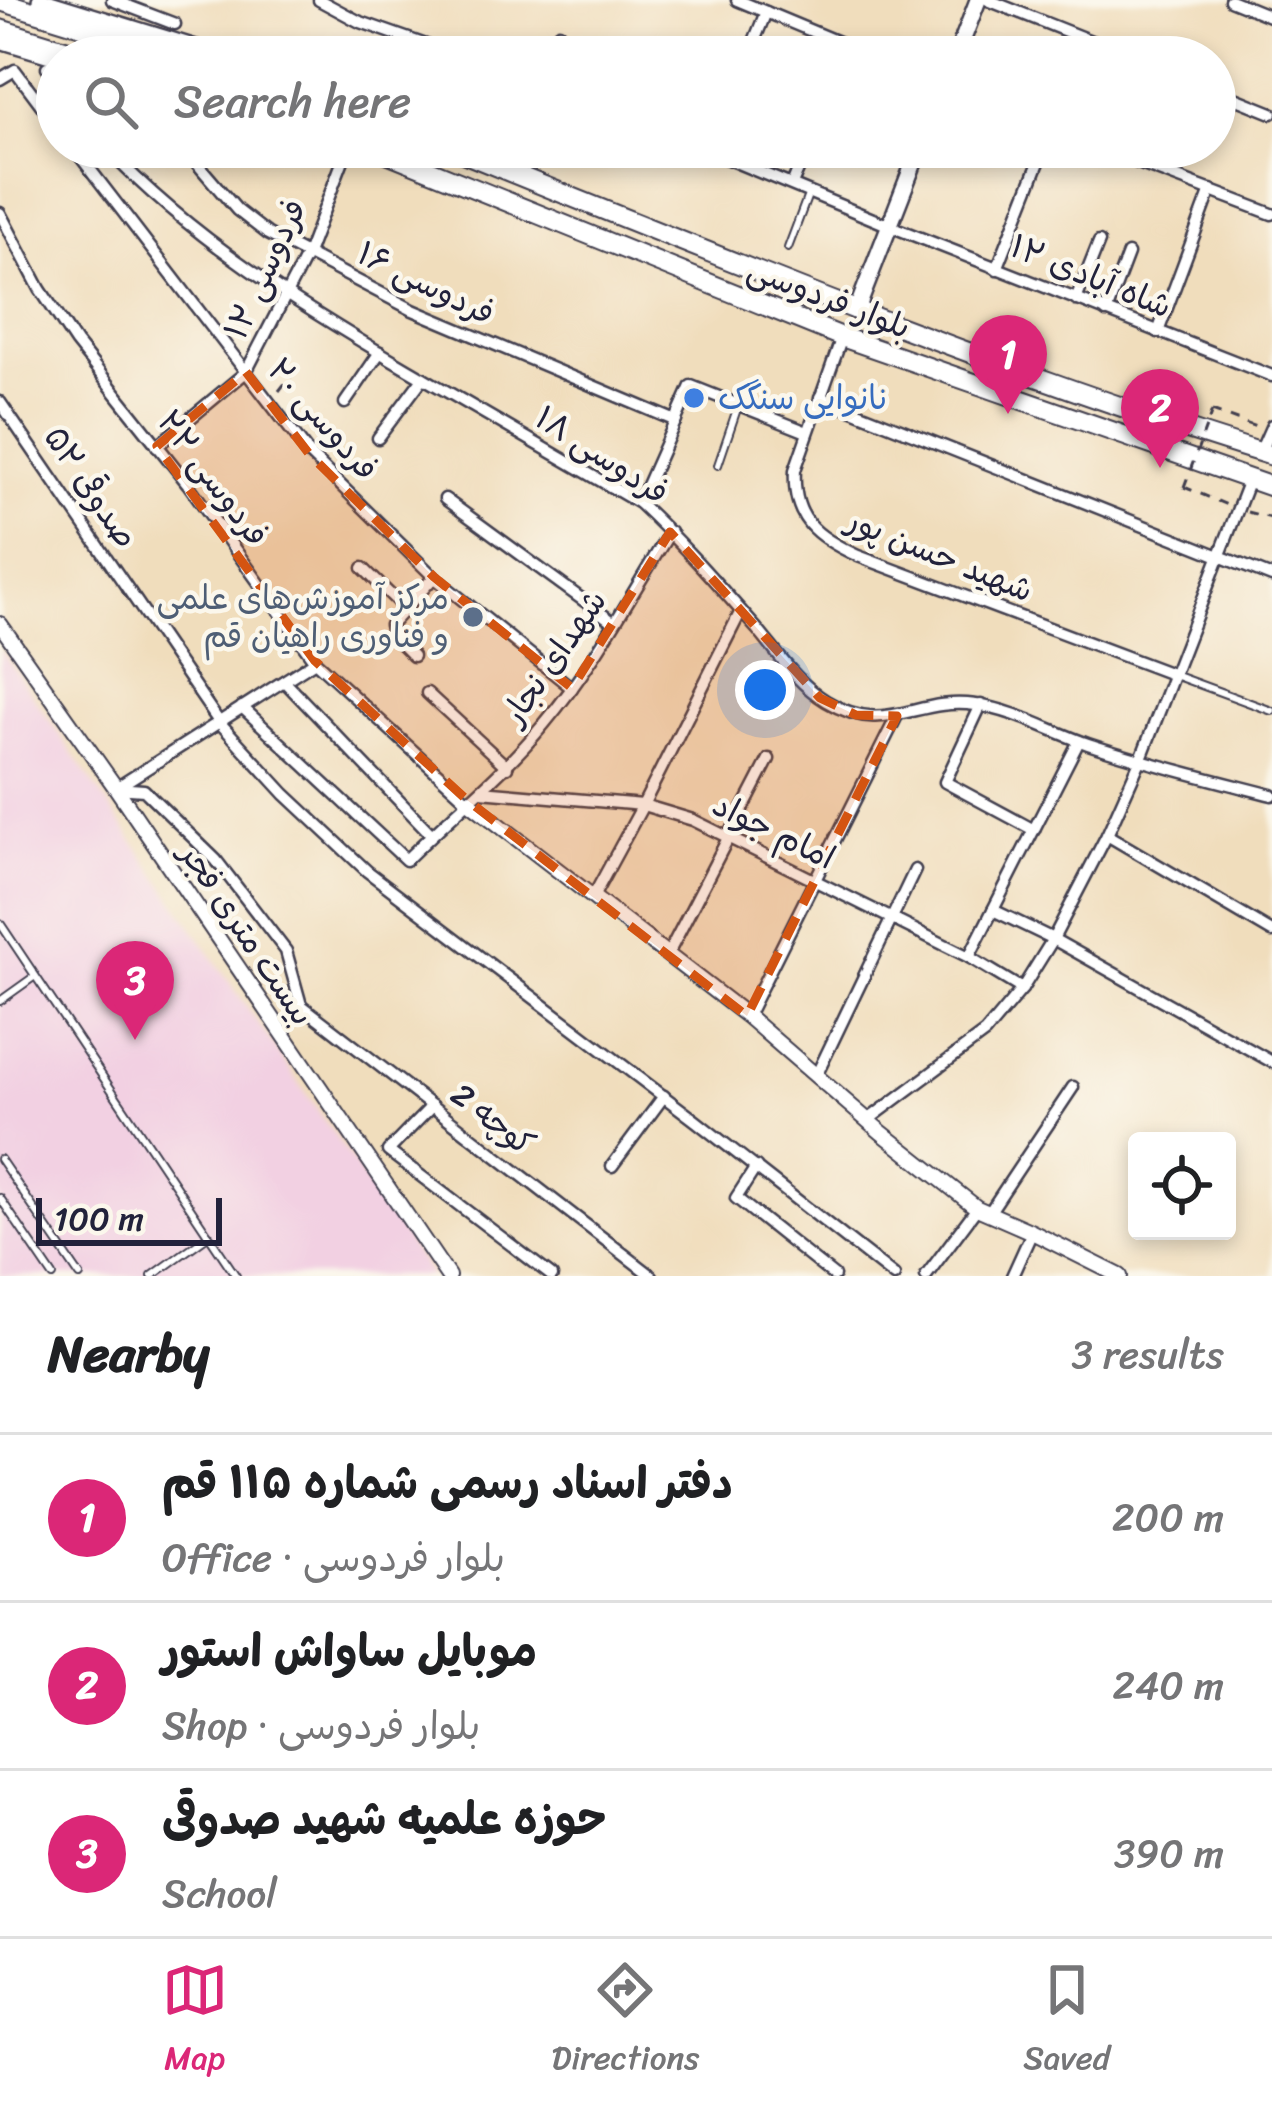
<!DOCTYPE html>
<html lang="en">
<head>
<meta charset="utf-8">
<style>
	:root { --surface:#fff; --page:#f6f6f6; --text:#202124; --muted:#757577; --line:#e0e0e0; --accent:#db2777 }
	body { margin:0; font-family:Sriracha,"Playpen Sans Arabic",sans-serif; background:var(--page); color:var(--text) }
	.controls { position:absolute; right:36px; bottom:36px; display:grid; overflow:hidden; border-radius:12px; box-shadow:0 6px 18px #0003 }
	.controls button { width:108px; height:108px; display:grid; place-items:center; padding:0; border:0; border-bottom:3px solid var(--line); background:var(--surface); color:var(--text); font:60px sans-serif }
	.scale { position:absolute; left:36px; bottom:30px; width:186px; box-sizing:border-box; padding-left:12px; border:6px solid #22223b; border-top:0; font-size:33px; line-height:42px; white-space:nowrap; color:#22223b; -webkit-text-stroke:9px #fbf7ec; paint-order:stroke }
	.you { position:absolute; left:765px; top:690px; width:42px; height:42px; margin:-30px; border:9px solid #fff; border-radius:50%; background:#1a73e8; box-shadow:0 0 0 18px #1a73e833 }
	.badge { display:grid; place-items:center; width:78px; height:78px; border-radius:50%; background:var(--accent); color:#fff; font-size:39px; font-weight:700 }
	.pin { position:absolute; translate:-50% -99px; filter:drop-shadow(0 3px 6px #0008) }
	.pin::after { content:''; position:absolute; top:63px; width:42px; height:36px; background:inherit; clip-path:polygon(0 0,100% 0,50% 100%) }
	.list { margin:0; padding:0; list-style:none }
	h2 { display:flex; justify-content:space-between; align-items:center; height:156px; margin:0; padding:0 48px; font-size:51px }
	h2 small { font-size:39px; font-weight:400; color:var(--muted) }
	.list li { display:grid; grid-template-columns:78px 1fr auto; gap:36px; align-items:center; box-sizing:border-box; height:168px; padding:0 48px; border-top:3px solid var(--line) }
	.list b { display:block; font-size:45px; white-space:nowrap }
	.list p { margin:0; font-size:39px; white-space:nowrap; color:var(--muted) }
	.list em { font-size:39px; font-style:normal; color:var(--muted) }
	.icon { flex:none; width:66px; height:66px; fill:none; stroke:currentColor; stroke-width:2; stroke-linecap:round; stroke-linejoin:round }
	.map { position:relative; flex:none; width:1272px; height:1276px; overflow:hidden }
	.search { position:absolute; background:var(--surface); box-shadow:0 6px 18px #0003; left:36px; right:36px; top:36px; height:132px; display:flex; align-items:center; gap:30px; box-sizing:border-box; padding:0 42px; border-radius:66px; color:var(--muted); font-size:45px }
	.sheet { height:660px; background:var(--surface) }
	nav { display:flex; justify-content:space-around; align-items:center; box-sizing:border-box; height:168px; border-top:3px solid var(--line); background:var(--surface); font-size:33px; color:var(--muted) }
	nav a { display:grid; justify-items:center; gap:6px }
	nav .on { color:var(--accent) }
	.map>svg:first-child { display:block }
	.built { fill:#f2d0e2 }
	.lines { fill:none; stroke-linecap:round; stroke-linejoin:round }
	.service-casing { stroke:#413e4e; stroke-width:10 }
	.minor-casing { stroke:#413e4e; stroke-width:15 }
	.tertiary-casing { stroke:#413e4e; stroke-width:18 }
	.secondary-casing { stroke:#413e4e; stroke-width:20 }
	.primary-casing { stroke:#413e4e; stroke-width:22 }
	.path { stroke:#413e4e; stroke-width:3; stroke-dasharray:9 9; stroke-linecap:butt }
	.service { stroke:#fff; stroke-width:6 }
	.minor { stroke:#fff; stroke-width:10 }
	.tertiary { stroke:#fff; stroke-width:14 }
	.secondary { stroke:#fff; stroke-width:15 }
	.primary { stroke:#fff; stroke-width:18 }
	.path-bridge { stroke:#413e4e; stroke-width:3; stroke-dasharray:9 9; stroke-linecap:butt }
	.marked { fill:#d45411; fill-opacity:0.2; stroke:#d45411; stroke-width:9; stroke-dasharray:24 15; stroke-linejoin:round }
	.shop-dot { fill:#3f7fe0; stroke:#fbf7ec; stroke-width:4.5 }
	.service-dot { fill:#5c6f8a; stroke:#fbf7ec; stroke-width:4.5 }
	.labels { text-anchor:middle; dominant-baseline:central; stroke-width:9; stroke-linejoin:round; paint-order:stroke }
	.street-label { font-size:33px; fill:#22223b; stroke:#fbf7ec }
	.shop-label { font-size:33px; fill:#366cbe; stroke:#fbf7ec; text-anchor:start }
	.service-label { font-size:33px; fill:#4e5e75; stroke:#fbf7ec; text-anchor:end }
</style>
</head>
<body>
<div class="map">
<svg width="1272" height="1276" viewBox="0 0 1272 1276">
	<rect width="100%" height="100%" fill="#fbf7ec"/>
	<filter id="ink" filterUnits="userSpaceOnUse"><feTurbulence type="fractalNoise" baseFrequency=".00833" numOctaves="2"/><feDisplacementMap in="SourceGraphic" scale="24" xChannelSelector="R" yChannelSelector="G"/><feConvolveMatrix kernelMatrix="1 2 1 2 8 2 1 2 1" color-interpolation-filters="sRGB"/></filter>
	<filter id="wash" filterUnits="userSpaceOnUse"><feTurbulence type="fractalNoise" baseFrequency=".004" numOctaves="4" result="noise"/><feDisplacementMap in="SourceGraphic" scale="48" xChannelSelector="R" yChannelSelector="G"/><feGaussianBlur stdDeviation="2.7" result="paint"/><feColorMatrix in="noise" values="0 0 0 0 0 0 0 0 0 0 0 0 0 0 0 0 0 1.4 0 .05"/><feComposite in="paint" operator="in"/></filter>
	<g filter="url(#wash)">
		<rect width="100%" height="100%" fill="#f0ddbc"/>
		<polygon class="built" points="0,649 108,804 431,1276 0,1276"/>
	</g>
	<g filter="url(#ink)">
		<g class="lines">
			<defs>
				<g id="service">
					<polyline points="788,248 808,195"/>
					<polyline points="718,465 738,406"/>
					<polyline points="1174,675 1272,711"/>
					<polyline points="0,923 236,1276"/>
					<polyline points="0,1001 35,976"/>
					<polyline points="0,1159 80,1276"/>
					<polyline points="0,1198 53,1276"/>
					<polyline points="152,1276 209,1235"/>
				</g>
				<g id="minor">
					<polyline points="112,0 175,24"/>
					<polyline points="319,0 358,21 460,57"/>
					<polyline points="737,0 874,57"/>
					<polyline points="988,0 1131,57"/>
					<polyline points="1230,0 1272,17"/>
					<polyline points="748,56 766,12"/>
					<polyline points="549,57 559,33"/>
					<polyline points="47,67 57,81"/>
					<polyline points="0,79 15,70 57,126"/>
					<polyline points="1215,90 1272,113"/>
					<polyline points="73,147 310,455 434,577 572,688"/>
					<path d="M105,147C193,240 299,305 408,369C485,414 562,458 639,503C681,542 719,586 757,629C778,654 798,684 826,701C887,738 915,696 976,705C1014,710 1051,731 1088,744C1148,764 1210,779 1272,795"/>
					<polyline points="183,147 237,210 268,234 413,310 676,421"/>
					<polyline points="699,147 890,226 1272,376"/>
					<polyline points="1096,147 1272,214"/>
					<polyline points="792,184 808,147"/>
					<polyline points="0,213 40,289 76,343 188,484 315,661 467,800"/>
					<polyline points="997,269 1045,147"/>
					<polyline points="1076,300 1099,242"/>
					<polyline points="1106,312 1128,254"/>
					<polyline points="1158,332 1211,190"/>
					<path d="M842,337L795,470C792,519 816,537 858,556L1174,675"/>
					<polyline points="820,397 1272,577"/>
					<polyline points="0,402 219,722 285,794 367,871 696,1121 894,1276"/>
					<polyline points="345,403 380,352"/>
					<polyline points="378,438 423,378"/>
					<polyline points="157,446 246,372 307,254 348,147"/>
					<polyline points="1260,452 1272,425"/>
					<polyline points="445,499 613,622"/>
					<polyline points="639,503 691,386 807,432"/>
					<polyline points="363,568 405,609"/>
					<polyline points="413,656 392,635 390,625 434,577"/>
					<polyline points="284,681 431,834"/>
					<polyline points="427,693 507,767"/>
					<polyline points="981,705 945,782 1034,830"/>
					<path d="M242,707L406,860C452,814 503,774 544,724C593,666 630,596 670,532"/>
					<polyline points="116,788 144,790 216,860 286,951 301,1005"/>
					<polyline points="116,788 315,661"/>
					<polyline points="481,791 643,805 693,820 969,957 1022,989"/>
					<polyline points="1107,835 1272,932"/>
					<polyline points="593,897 643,805 741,611"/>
					<polyline points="993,910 1053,939 1272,1062"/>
					<polyline points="668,954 769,759"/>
					<polyline points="969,957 1079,741"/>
					<polyline points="301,1005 652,1276"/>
					<polyline points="747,1016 897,716"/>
					<polyline points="817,1074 915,870"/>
					<polyline points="432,1106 388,1151 552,1276"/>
					<polyline points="868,1120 985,1033 1022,989 1053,939 1107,835 1140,761 1249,480"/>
					<polyline points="612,1166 664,1096"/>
					<polyline points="756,1167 736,1198 834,1276"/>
					<polyline points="989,1213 1073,1087"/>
					<polyline points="926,1276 977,1208"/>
					<polyline points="1012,1276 1032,1232"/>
				</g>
				<g id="tertiary">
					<polyline points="0,624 116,788 448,1276"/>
					<polyline points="467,800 747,1016 881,1132 977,1208 1032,1232 1120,1276"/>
				</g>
				<g id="secondary">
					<polyline points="40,0 225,57"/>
					<polyline points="0,40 57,57"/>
					<polyline points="956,57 978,0"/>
					<polyline points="856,312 920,147"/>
				</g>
				<g id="primary">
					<polyline points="0,1 182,57"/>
					<polyline points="0,29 91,57"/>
					<polyline points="372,147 842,337 1272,487"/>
					<path d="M448,147C720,257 991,369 1272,456"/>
				</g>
			</defs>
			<use href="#service" class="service-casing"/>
			<use href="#minor" class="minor-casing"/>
			<use href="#tertiary" class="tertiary-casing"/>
			<use href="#secondary" class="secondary-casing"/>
			<use href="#primary" class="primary-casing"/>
			<g class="path">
				<polyline points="279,391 296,369"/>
				<polyline points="1212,411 1256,427"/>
				<polyline points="1184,487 1227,505"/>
				<polyline points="1247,512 1272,518"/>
			</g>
			<use href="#service" class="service"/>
			<use href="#minor" class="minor"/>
			<use href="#tertiary" class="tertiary"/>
			<use href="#secondary" class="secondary"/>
			<use href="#primary" class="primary"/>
			<polyline class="path-bridge" points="1184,487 1212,411"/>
		</g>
	</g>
	<path class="marked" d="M246,372L310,455L434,577L572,688L670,532L820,698L856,715L897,716L747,1016L467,800L315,661L157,446Z"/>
	<circle class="shop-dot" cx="694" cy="398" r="12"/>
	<circle class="service-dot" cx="473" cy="617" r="12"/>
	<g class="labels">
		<g class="street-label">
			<text transform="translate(265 269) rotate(-65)">فردوسی ۱۲</text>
			<text transform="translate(1091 276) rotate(22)">شاه آبادی ۱۲</text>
			<text transform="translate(426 283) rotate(26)">فردوسی ۱۶</text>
			<text transform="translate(829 298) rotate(21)">بلوار فردوسی</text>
			<text transform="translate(323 419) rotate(49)">فردوسی ۲۰</text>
			<text transform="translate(602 455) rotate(33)">فردوسی ۱۸</text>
			<text transform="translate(213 478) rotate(53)">فردوسی ۲۲</text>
			<text transform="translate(91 487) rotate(56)">صدوقی ۵۲</text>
			<text transform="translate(940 555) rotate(22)">شهید حسن پور</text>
			<text transform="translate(554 657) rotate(-55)">شهدای نجار</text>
			<text transform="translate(774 831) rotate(26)">امام جواد</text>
			<text transform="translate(247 934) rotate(56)">بیست متری فجر</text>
			<text transform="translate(493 1119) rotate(38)">کوچه 2</text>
		</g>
		<g class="shop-label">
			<text x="718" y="398">نانوایی سنگک</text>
		</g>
		<g class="service-label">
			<text x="449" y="598">مرکز آموزش‌های علمی<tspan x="449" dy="38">و فناوری راهیان قم</tspan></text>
		</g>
	</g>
</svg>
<div class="controls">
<button><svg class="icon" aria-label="locate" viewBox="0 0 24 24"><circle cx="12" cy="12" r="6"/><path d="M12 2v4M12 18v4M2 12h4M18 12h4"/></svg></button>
</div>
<div class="scale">100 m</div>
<div class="you"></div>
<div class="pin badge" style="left:1008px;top:414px">1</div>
<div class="pin badge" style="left:1160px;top:468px">2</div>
<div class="pin badge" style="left:135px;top:1040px">3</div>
<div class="search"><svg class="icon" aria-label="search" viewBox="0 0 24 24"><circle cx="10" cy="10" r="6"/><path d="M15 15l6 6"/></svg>Search here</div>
</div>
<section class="sheet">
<h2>Nearby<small>3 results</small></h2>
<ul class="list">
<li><span class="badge">1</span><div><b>دفتر اسناد رسمی شماره ۱۱۵ قم</b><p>Office · بلوار فردوسی</p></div><em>200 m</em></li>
<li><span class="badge">2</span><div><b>موبایل ساواش استور</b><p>Shop · بلوار فردوسی</p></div><em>240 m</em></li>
<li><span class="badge">3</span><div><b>حوزه علمیه شهید صدوقی</b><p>School</p></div><em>390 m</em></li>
</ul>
</section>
<nav>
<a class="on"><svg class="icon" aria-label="map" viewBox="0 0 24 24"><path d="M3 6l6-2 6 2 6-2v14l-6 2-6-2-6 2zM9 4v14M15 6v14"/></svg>Map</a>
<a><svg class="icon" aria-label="directions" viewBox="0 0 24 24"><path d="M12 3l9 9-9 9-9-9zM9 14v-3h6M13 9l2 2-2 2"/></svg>Directions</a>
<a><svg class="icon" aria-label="saved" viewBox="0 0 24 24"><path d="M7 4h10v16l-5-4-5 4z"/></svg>Saved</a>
</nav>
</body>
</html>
